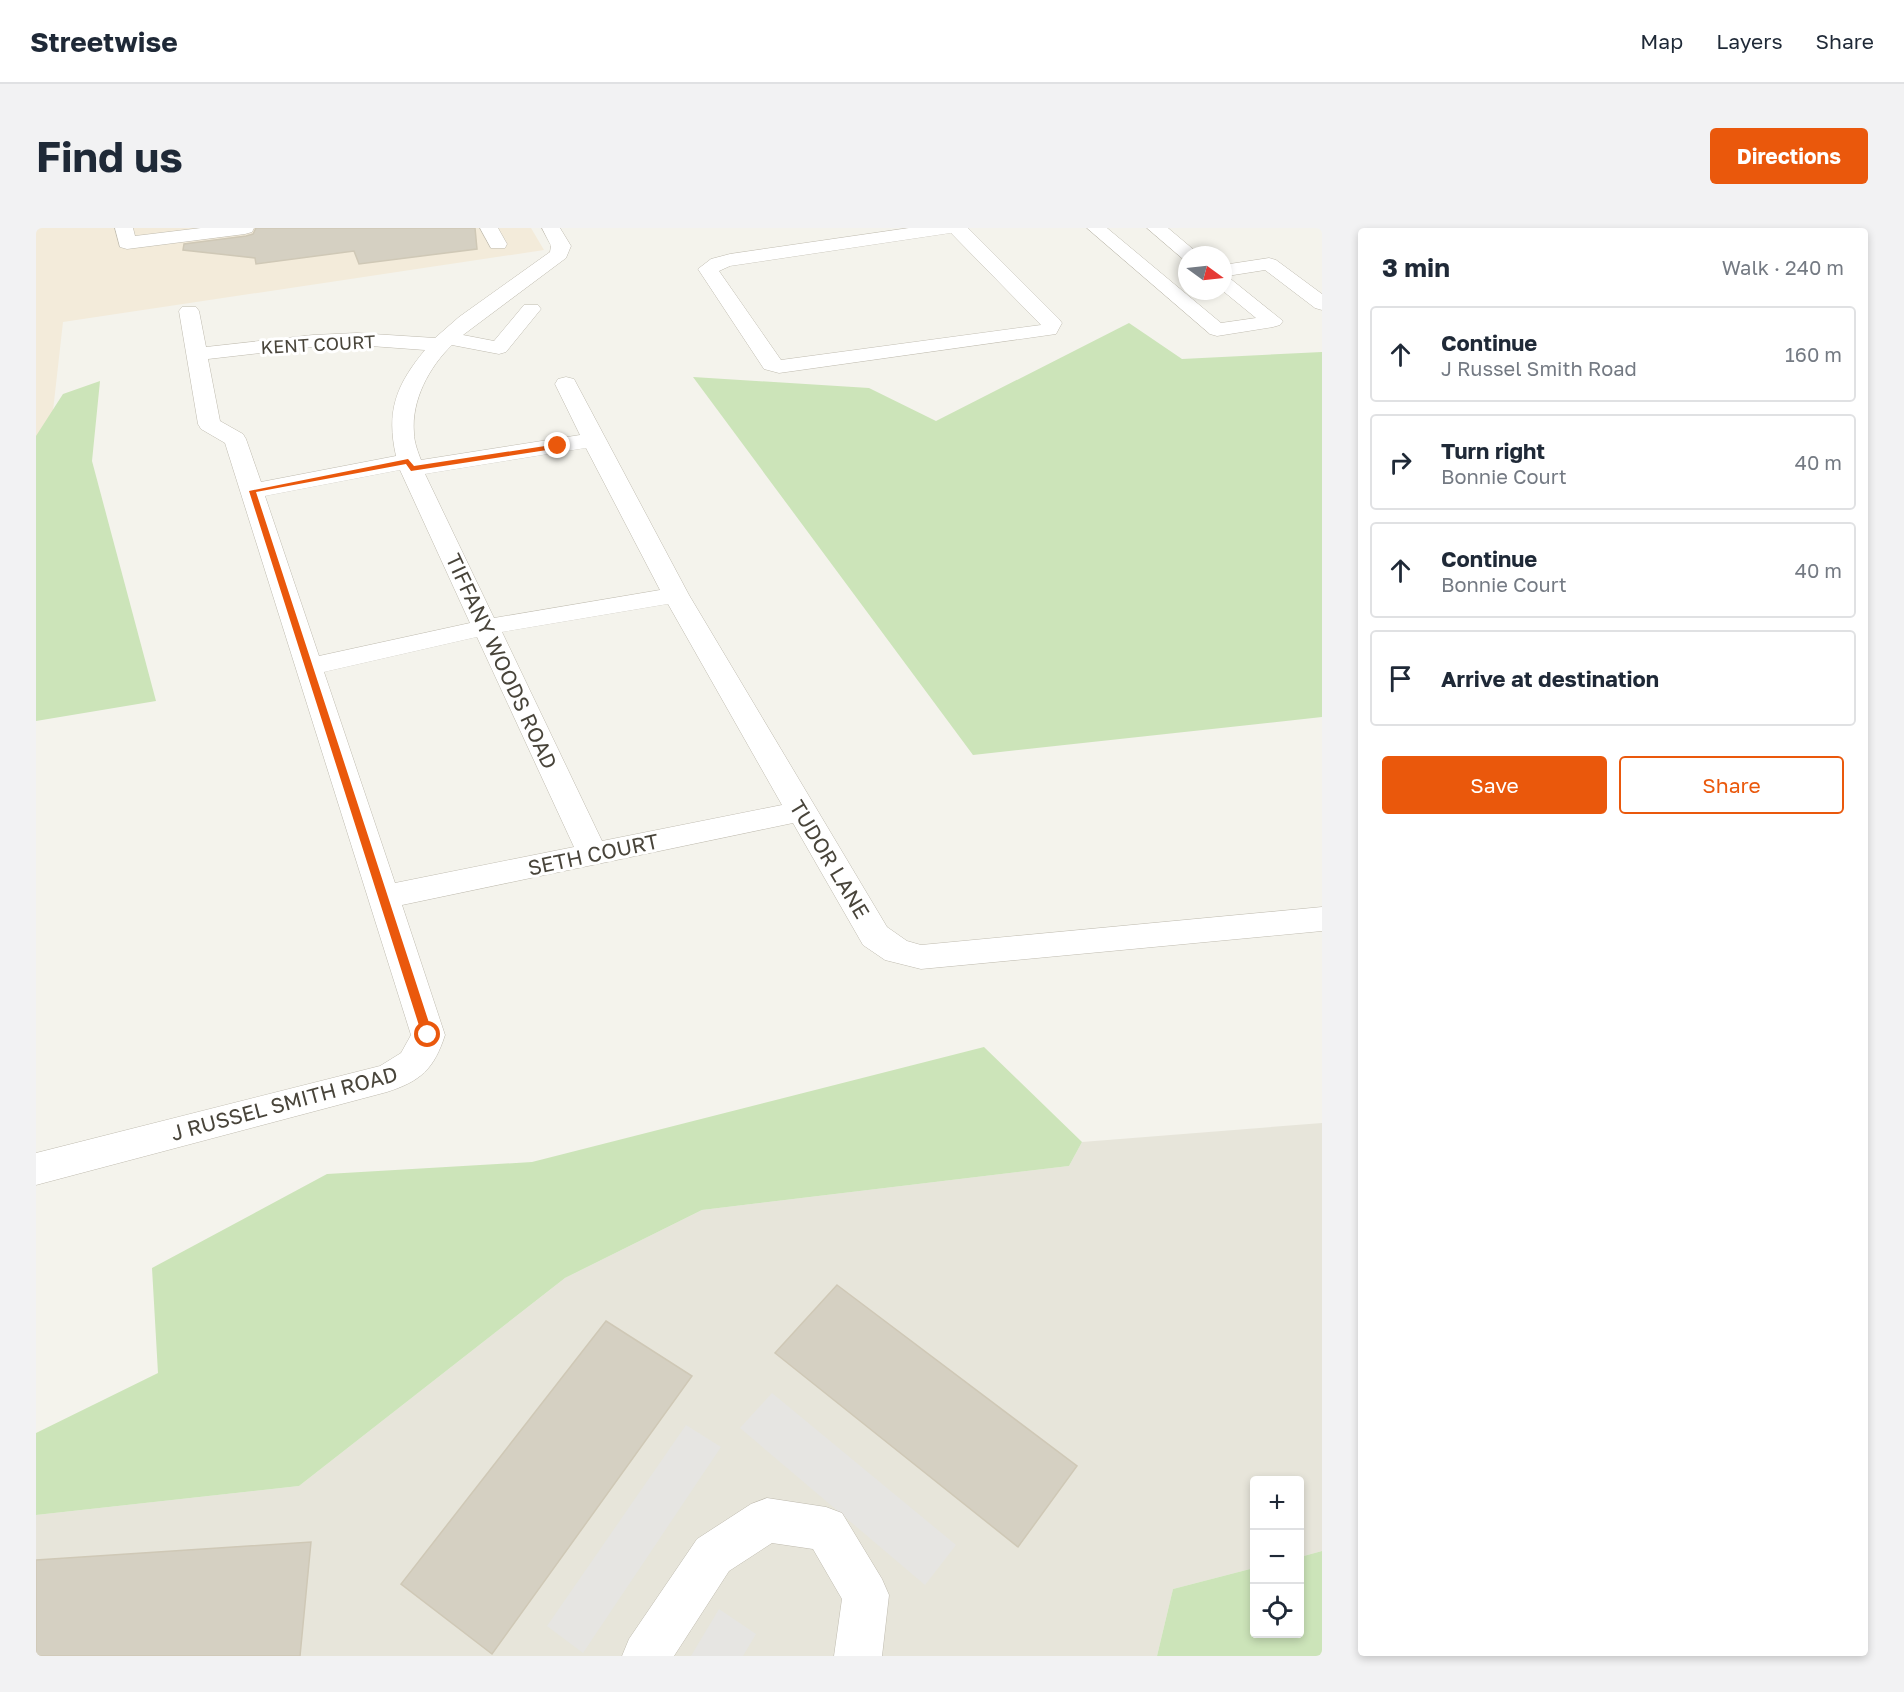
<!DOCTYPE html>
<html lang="en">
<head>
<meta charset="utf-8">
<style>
	:root { --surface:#fff; --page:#f2f2f3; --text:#1f2937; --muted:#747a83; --line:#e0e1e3; --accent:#ea580c }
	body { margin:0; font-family:"Golos Text",sans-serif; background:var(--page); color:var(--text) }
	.controls { position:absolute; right:18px; bottom:18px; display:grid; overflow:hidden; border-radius:6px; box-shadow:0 3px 9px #0003 }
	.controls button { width:54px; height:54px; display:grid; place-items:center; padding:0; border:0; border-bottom:2px solid var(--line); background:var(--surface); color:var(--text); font:30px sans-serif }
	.compass { position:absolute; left:1142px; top:18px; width:54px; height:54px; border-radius:50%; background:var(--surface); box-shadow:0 3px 9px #0003; rotate:105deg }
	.stop { position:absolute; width:18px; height:18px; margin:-14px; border:4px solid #ea580c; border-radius:50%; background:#fff }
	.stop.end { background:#ea580c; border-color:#fff; box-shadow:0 2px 6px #0008 }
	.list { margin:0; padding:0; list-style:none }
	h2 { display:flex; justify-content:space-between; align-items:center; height:78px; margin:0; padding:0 24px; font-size:26px }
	h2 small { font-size:20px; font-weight:400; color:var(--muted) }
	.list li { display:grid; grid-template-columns:39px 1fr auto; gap:18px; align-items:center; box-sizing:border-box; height:96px; margin:0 12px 12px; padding:0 12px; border:2px solid var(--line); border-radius:6px }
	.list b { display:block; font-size:22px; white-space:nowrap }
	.list p { margin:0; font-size:20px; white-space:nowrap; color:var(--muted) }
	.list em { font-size:20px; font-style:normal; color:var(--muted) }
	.actions { display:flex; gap:12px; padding:18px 24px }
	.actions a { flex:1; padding:14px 0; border:2px solid var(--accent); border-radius:6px; text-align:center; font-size:21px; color:var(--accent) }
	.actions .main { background:var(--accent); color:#fff }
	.icon { flex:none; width:33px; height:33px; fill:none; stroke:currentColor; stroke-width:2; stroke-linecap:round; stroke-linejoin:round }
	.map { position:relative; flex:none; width:1286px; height:1428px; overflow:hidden; border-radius:6px }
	header { display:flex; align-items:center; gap:36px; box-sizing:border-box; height:84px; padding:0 30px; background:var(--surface); border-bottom:2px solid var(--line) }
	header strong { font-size:28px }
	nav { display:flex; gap:33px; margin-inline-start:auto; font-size:21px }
	.intro { display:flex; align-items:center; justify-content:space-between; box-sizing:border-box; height:144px; padding:0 36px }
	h1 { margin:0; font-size:42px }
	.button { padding:15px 27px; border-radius:6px; background:var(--accent); color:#fff; font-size:21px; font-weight:700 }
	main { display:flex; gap:36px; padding:0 36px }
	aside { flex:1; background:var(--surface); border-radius:6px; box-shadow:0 3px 9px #0003 }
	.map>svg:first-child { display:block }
	.residential { fill:#e7e5da }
	.commercial { fill:#f3ebda }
	.green { fill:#cce4b9 }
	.parking { fill:#e6e5e2 }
	.building { fill:#d5d0c2; stroke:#cfc8b6; stroke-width:1.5 }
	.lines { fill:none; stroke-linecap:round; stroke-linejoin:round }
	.minor-casing { stroke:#bfbbaf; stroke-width:1 }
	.minor { fill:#fff; fill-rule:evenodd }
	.route { fill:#ea580c }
	.labels { text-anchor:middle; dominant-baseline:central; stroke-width:6; stroke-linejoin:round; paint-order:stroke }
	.far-street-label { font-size:18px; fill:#48443a; stroke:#fff }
	.street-label { font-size:21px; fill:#48443a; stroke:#fff }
</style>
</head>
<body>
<header>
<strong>Streetwise</strong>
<nav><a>Map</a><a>Layers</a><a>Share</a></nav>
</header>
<div class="intro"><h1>Find us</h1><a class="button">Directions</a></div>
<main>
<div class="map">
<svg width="1286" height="1428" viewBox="0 0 1286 1428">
	<rect width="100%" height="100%" fill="#f4f3ec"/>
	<polygon class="residential" points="1286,895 1286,1323 1264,1329 1264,1252 1218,1252 1218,1340 1137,1361 1121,1428 0,1428 0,1287 263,1258 529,1050 666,982 1033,938 1046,914"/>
	<polygon class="commercial" points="0,0 495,0 508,22 27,94 11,236 0,239"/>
	<g class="green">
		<polygon points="1093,95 1146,131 1286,124 1286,489 937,527 657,149 833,160 900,193"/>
		<polygon points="64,153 56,233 120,473 0,493 0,208 27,166"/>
		<polygon points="948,819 1046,914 1033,938 666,982 529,1050 263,1258 0,1287 0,1205 122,1145 116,1040 291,946 496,934"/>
		<polygon points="1286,1323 1286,1428 1121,1428 1137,1361 1218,1340 1218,1406 1264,1406 1264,1329"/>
	</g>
	<g class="parking">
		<polygon points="736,1165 920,1317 889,1357 704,1200"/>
		<polygon points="650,1197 685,1219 547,1425 511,1398"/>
		<polygon points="683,1381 720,1406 707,1428 655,1428"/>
	</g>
	<g class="building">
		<polygon points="220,0 439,0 441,21 323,36 318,23 220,36 219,30 147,22 148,16 210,8 217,6"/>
		<polygon points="801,1057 1041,1238 982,1319 739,1125"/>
		<polygon points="570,1093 656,1148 456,1426 365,1356"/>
		<polygon points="275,1314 264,1428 0,1428 0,1332"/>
	</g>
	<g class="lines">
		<defs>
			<g id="minor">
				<polygon points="79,0 97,0 99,8 165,0 218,0 216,4 209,6 91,21 84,19"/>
				<polygon points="444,0 462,0 471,16 469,20 455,20"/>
				<path d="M506,0H524L535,18L530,30L427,107L458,113L488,77H502L505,81L470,124L463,126L416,117C393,139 375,173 378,205C378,214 382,224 385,232L544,207L519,156L522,151L530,149L538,151L653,367L851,699L871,713L885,717L1286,679V703L885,741L849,732L827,717L757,595L366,677L409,807C398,841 385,853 351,864L0,957V925L344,838L365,825L375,807L189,215L165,201L162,196L143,83L146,79H160L163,83L170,119L277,107L321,105L399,110L423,89L514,24L515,18ZM321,117L389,122C360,157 350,183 360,228L225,254L210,211L207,206L184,193L172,131L277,119ZM550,220L624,362L458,390L389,246ZM364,242L434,395L283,428L229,268ZM632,376L746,577L566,613L466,404ZM441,409L538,619L359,655L288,444Z"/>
				<path d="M873,0H932L1023,91L1026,95L1020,106L743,145L728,141L662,41L675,31L694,26ZM915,5L1005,97L745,132L683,43L694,38Z"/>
				<polygon points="1051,0 1071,0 1185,95 1220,90 1187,63 1187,37 1233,30 1240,32 1286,66 1286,82 1279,80 1229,42 1191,48 1247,93 1244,97 1237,99 1181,108 1174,106"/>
				<polygon points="1111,0 1132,0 1164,27 1151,27 1151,32 1147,31"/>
				<polygon points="731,1270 790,1279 806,1285 846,1351 853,1367 846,1428 798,1428 806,1371 777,1321 736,1315 693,1343 638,1428 586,1428 593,1411 661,1311 715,1276"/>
			</g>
		</defs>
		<use href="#minor" class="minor-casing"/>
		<use href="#minor" class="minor"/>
	</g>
	<polygon class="route" points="522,216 524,220 375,243 370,236 220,264 397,807 392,811 386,807 213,263 372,231 378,238"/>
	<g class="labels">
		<g class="far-street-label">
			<text transform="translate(282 116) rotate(-3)">KENT COURT</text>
		</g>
		<g class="street-label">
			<text transform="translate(466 433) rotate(65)">TIFFANY WOODS ROAD</text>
			<text transform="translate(557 626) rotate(-12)">SETH COURT</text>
			<text transform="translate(794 631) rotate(59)">TUDOR LANE</text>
			<text transform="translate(248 875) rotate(-15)">J RUSSEL SMITH ROAD</text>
		</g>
	</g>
</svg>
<div class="controls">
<button>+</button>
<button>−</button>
<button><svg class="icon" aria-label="locate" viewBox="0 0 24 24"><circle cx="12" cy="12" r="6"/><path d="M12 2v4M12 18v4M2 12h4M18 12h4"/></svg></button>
</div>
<svg class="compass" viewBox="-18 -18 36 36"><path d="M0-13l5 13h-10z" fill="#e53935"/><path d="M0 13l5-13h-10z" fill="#747a83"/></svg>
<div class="stop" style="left:392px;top:807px"></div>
<div class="stop end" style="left:522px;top:218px"></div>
</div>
<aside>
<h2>3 min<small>Walk · 240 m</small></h2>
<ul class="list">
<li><svg class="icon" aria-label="ahead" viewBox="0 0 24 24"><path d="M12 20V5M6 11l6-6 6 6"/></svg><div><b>Continue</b><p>J Russel Smith Road</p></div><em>160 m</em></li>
<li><svg class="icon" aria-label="right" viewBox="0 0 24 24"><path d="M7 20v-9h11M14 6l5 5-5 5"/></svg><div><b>Turn right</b><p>Bonnie Court</p></div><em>40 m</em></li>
<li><svg class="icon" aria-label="ahead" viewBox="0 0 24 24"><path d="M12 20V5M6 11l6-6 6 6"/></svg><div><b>Continue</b><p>Bonnie Court</p></div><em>40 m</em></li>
<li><svg class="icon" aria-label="arrive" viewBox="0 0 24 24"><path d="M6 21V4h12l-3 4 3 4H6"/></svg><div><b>Arrive at destination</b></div></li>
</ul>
<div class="actions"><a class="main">Save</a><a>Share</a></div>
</aside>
</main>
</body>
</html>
